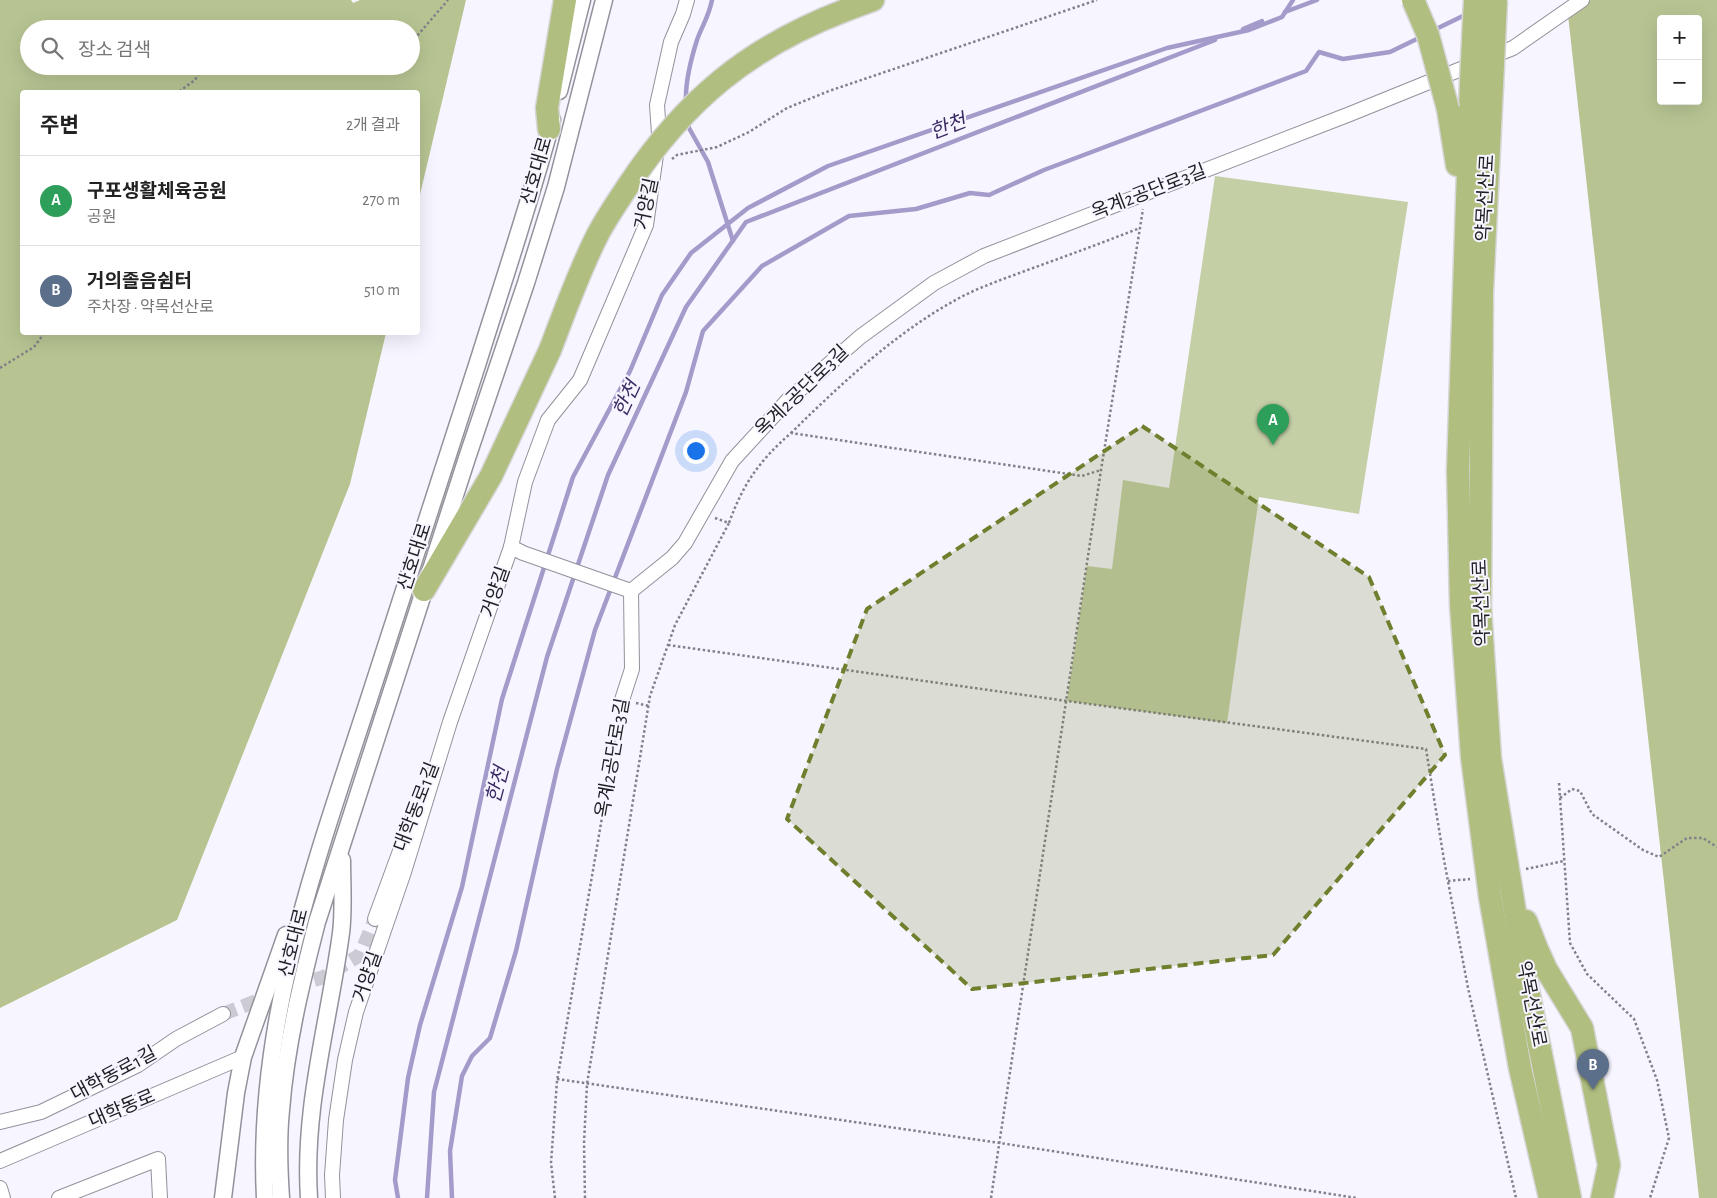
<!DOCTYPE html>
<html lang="ko">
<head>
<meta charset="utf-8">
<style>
	:root { --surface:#fff; --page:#f6f6f6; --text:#222; --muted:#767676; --line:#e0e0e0; --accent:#6e7f2d }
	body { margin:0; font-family:"Alegreya Sans","Noto Sans KR",sans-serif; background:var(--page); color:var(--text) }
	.controls { position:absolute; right:15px; top:15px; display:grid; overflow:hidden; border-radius:5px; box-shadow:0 5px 20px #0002 }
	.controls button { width:45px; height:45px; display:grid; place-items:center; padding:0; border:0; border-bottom:1px solid var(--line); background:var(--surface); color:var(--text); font:25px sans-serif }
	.you { position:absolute; left:695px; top:450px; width:18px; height:18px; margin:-12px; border:4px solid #fff; border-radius:50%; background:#1a73e8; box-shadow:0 0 0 8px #1a73e833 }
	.badge { display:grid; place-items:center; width:32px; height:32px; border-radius:50%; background:var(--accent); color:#fff; font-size:16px; font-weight:700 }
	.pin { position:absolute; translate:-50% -41px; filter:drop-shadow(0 1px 2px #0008) }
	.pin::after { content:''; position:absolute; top:26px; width:18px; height:15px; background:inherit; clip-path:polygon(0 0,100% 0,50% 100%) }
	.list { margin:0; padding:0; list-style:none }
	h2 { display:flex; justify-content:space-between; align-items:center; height:65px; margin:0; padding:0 20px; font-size:21px }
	h2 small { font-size:16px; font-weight:400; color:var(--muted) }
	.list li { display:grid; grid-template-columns:32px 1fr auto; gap:15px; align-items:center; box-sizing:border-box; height:90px; padding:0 20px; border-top:1px solid var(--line) }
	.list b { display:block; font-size:19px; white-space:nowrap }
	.list p { margin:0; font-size:16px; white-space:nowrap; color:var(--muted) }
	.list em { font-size:16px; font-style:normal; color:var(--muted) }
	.icon { flex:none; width:28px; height:28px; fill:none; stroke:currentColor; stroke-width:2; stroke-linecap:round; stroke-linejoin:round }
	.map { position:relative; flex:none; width:1717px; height:1198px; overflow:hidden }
	.search { position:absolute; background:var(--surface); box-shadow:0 5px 20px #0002; left:20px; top:20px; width:400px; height:55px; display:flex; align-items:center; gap:12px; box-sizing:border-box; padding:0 18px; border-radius:28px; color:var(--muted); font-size:19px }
	.panel { position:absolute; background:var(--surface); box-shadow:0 5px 20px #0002; left:20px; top:90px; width:400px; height:245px; border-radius:5px }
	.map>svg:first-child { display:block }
	.green { fill:#c4cfa6 }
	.forest { fill:#b7c492; fill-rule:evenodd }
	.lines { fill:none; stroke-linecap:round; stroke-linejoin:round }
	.stream { stroke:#a59bcb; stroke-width:4.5 }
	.minor-tunnel { stroke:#cccad3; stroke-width:14; stroke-dasharray:14 7; stroke-linecap:butt }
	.minor-casing { stroke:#93919a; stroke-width:16 }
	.tertiary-casing { stroke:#93919a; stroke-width:19 }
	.trunk-casing { stroke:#d7d6d7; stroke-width:25 }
	.path { stroke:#838188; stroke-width:2.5; stroke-dasharray:2.5 2.5; stroke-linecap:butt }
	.minor { stroke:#fff; stroke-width:14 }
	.tertiary { stroke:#fff; stroke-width:16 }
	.trunk { stroke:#b0be7f; stroke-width:22 }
	.trunk-bridge-casing { stroke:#d7d6d7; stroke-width:25; stroke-linecap:butt }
	.trunk-bridge { stroke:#b0be7f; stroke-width:22 }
	.marked { fill:#6e7f2d; fill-opacity:0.2; stroke:#6e7f2d; stroke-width:4; stroke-dasharray:10 6; stroke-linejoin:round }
	.labels { text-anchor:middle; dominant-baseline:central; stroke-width:4; stroke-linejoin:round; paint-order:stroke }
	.street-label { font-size:19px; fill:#1f1e22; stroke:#f7f5ff }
	.water-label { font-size:20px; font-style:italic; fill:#3c2b65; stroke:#f7f5ff }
</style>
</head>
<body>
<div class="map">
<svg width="1717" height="1198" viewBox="0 0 1717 1198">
	<rect width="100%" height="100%" fill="#f7f5ff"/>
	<polygon class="green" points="1215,176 1408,202 1359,514 1259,497 1227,723 1067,701 1087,566 1112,569 1123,480 1169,488"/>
	<g class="forest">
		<path d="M0,0H351L353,3L360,0H466L418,203V92H22V332L386,333L350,484L177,920L0,1008ZM29,29H411V66H29Z"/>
		<path d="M1591,0H1717V1198H1699L1568,15ZM1661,19H1698V101H1661Z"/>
	</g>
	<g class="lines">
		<g class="stream">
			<polyline points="1285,12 1317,0"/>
			<polyline points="1243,29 1262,21"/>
			<polyline points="1434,30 1467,14"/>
			<path d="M686,102C685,82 691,59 697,40C702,26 709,16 712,0"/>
			<polyline points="688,122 689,128 708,162 733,241"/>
			<polyline points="398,1198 395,1180 408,1078 420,1025 462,887 502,699 573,477 630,371 662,295 691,253 748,208 828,166 1167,48 1249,30 1282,17 1293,0"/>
			<polyline points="427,1198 434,1092 547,657 608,475 686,307 746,222 1215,40"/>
			<polyline points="452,1198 450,1151 462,1076 472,1056 490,1038 516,951 557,769 595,630 686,392 703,331 762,266 849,216 916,209 970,193 989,195 1044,170 1306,71 1319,52 1343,59 1390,52 1423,36"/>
		</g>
		<g class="minor-tunnel">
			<polyline points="294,986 324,977 360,955 375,919"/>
			<polyline points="223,1014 272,995"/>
		</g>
		<defs>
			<g id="minor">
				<polyline points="511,547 523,553 631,591"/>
				<polyline points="622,700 632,669 631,591 672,558 685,543 732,461 788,400 860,337 934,283 984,256 1350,114 1513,48 1582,0"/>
				<polyline points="375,919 411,821"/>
				<polyline points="0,1122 41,1112 138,1065 176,1039 223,1014"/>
				<polyline points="0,1161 243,1057"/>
				<polyline points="0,1188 3,1198"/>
				<polyline points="59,1198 158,1159 160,1198"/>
				<polyline points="333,1198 332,1175 336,1120 345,1060 356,1012 404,872 450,722 511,547 525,482 548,420 580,380 646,225 659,134 657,105 671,42 683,14 687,0"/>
			</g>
			<g id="tertiary">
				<polyline points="559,91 582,0"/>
				<polyline points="223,1198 236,1093 243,1057 286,935"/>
				<path d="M265,1198C256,1025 314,867 367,705C404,591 441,477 478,362C503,282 530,202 552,120"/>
				<path d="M281,1198C279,1169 278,1139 281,1110C286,1046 301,984 317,922L467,458L526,283L556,187L604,0"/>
				<path d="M309,1198C303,1107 329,1022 341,933C344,910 342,884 342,860"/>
			</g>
			<g id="trunk">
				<polyline points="846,10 873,0"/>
				<polyline points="1471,81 1458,470 1461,605 1472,757 1490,897 1520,1068 1550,1198"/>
				<polyline points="1492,86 1482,292 1480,607 1490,758 1526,980 1570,1198"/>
				<polyline points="1448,109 1457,165"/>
				<polyline points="549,129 547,108 565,0"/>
				<polyline points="424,590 491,476 550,350"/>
				<polyline points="1526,921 1537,949 1546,969 1582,1028 1609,1165 1602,1198"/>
			</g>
		</defs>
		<use href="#minor" class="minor-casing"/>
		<use href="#tertiary" class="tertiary-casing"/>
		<use href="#trunk" class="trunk-casing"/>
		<g class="path">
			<polyline points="411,43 448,0"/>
			<polyline points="290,66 292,69 306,66"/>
			<polyline points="180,92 181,90 195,80 203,66"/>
			<polyline points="672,159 677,155 717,147 749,132 787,108 829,91 1097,0"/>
			<polyline points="0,368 34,347 45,332"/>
			<path d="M791,433C842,383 898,330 963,296C985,285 1009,277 1033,268C1069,255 1104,242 1140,228"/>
			<path d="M715,518L729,523C743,484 759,461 791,433L1082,476L1101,470"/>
			<polyline points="668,645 1067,701 1426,749 1444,860 1468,988 1516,1198"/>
			<polyline points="636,703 649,706"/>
			<polyline points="1559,783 1570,943 1587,974 1634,1019 1657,1080 1669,1138 1650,1198"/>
			<polyline points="1560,798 1572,789 1580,791 1592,814 1643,850 1659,857 1687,838 1703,838 1717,847"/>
			<polyline points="1526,869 1564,861"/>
			<polyline points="1448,881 1470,879"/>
			<polyline points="557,1079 1000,1143 1357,1198"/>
			<polyline points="555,1198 551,1163 557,1081 620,712"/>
			<polyline points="585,1198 584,1143 587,1084 650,696 675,625 729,523"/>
			<polyline points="991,1198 1101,470 1143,209"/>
		</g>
		<use href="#minor" class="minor"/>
		<use href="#tertiary" class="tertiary"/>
		<use href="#trunk" class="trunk"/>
		<defs>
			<g id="trunk-bridge">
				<polyline points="1413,0 1428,35 1448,109"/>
				<polyline points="1471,81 1475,0"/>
				<polyline points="1492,86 1496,0"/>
				<path d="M550,350C565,311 579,271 598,234C607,217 618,201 628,186C685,100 749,47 846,10"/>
			</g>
		</defs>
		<use href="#trunk-bridge" class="trunk-bridge-casing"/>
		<use href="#trunk-bridge" class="trunk-bridge"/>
	</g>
	<path class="marked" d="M1142,426L1369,577L1445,755L1273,955L972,989L787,819L867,609Z"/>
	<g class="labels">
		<g class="street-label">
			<text transform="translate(537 171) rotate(-74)">산호대로</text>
			<text transform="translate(1149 192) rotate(-21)">옥계2공단로3길</text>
			<text transform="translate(1486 198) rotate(-87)">약목선산로</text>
			<text transform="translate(647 204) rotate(-78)">거양길</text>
			<text transform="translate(802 391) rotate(-44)">옥계2공단로3길</text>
			<text transform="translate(415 557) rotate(-72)">산호대로</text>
			<text transform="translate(496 592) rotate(-71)">거양길</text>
			<text transform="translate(1482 603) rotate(-92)">약목선산로</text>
			<text transform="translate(613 758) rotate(-80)">옥계2공단로3길</text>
			<text transform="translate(417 807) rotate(-69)">대학동로1길</text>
			<text transform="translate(294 943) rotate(-76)">산호대로</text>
			<text transform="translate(368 977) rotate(-71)">거양길</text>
			<text transform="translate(1531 1004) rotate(79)">약목선산로</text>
			<text transform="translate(114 1074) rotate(-28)">대학동로1길</text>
			<text transform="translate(122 1109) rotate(-23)">대학동로</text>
		</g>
		<g class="water-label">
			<text transform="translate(948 127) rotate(-21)">한천</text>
			<text transform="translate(627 399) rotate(-65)">한천</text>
			<text transform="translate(498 785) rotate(-75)">한천</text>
		</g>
	</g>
</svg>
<div class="controls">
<button>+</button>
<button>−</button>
</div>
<div class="you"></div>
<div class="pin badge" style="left:1273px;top:445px;background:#2e9e5b">A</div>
<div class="pin badge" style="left:1593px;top:1090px;background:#5c6f8a">B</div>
<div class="search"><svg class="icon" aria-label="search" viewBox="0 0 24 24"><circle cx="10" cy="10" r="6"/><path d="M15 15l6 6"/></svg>장소 검색</div>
<section class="panel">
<h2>주변<small>2개 결과</small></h2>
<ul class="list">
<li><span class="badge" style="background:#2e9e5b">A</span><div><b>구포생활체육공원</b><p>공원</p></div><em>270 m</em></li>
<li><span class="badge" style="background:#5c6f8a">B</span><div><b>거의졸음쉼터</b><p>주차장 · 약목선산로</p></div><em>510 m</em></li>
</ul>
</section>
</div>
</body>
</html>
